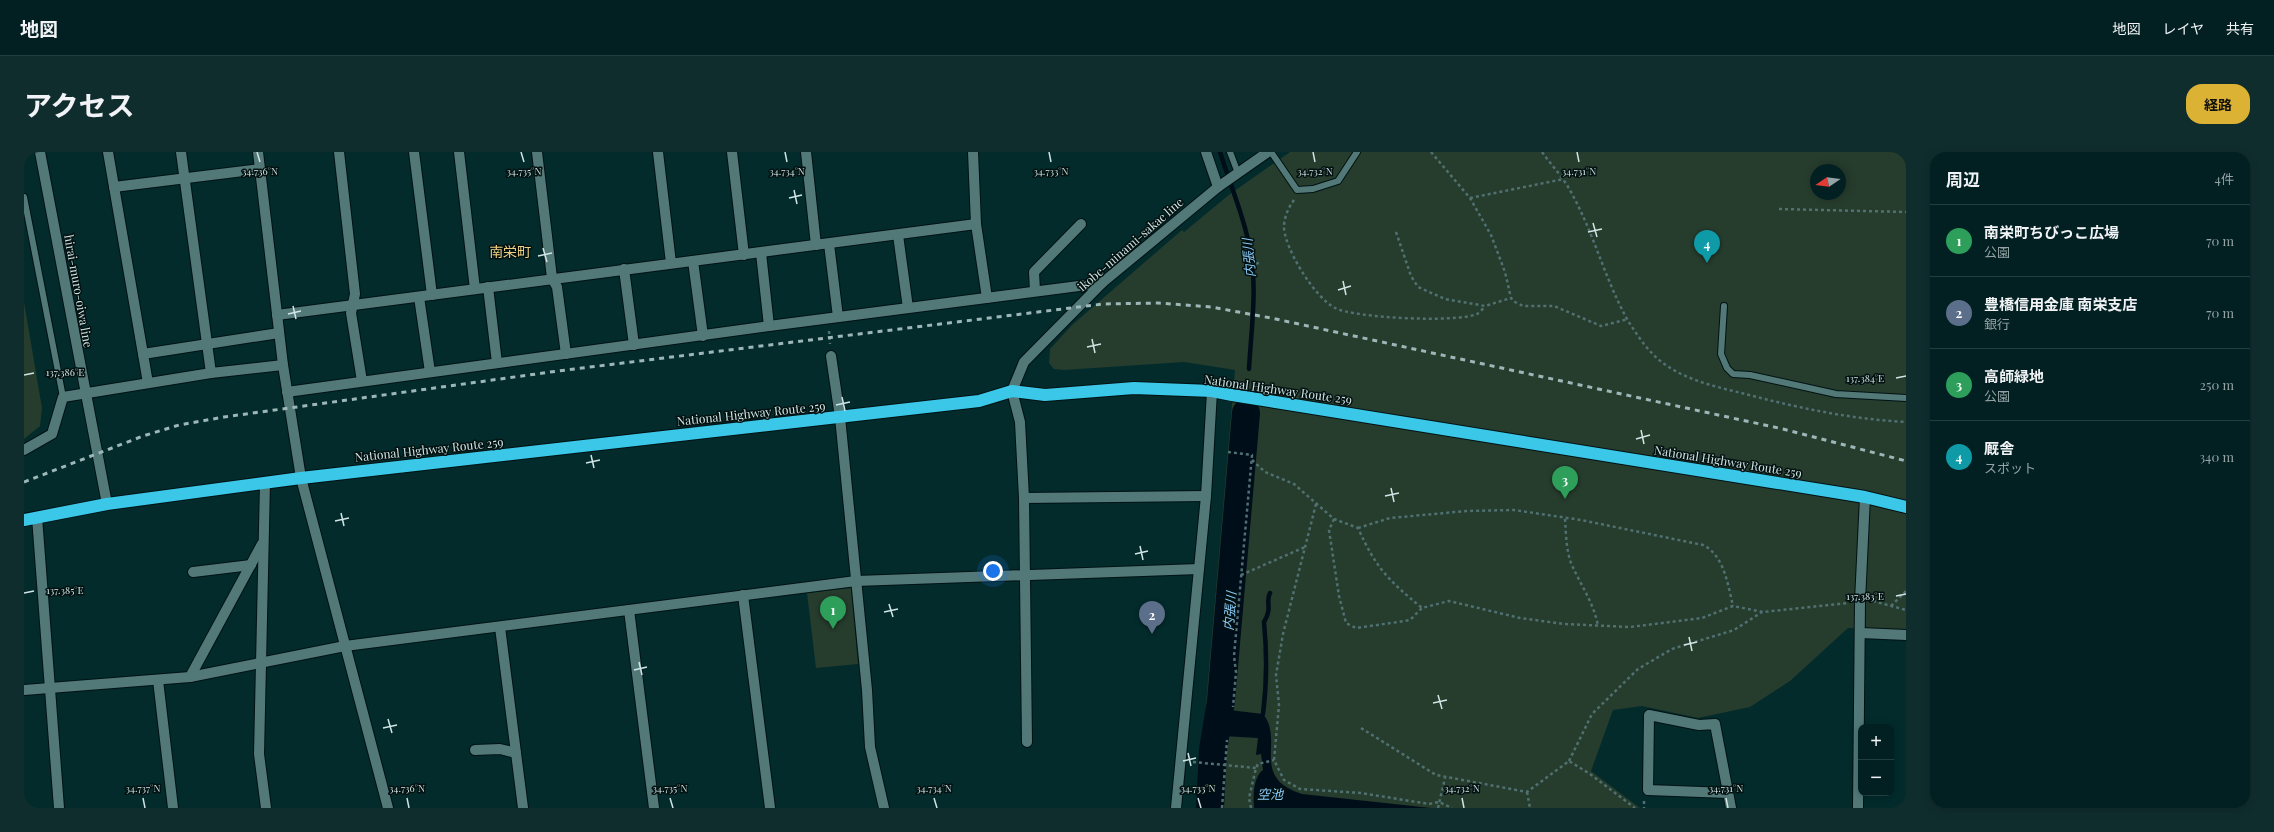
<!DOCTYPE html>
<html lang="ja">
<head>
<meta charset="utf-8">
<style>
	:root { --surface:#022021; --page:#102d2e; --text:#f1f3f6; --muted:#96a3a5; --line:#233e3f; --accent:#dbb233 }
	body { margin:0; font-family:"Playfair Display","Noto Sans JP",serif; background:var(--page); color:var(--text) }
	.controls { position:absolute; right:12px; bottom:12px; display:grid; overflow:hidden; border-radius:8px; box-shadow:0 2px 10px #0003 }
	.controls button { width:36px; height:36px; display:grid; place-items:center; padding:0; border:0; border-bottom:1px solid var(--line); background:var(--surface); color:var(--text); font:20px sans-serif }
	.compass { position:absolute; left:1786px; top:12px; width:36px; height:36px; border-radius:50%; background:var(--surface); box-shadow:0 2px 10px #0003; rotate:257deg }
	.you { position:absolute; left:969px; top:419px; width:14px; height:14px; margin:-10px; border:3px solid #fff; border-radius:50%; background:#1a73e8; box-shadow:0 0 0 6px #1a73e833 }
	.badge { display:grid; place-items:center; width:26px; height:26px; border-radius:50%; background:var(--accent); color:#fff; font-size:13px; font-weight:700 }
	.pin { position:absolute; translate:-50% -33px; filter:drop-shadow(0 1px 2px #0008) }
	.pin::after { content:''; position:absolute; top:21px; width:14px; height:12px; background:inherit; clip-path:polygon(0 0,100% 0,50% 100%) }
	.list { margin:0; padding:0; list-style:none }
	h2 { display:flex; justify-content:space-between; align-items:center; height:52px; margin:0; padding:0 16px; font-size:17px }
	h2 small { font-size:13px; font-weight:400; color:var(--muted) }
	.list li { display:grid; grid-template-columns:26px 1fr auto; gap:12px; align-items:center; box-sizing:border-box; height:72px; padding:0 16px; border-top:1px solid var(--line) }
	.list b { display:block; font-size:15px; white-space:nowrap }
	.list p { margin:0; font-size:13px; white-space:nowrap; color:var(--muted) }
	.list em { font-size:13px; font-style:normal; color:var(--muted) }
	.map { position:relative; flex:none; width:1882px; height:656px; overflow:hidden; border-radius:16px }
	header { display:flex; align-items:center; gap:24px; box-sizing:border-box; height:56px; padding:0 20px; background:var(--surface); border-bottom:1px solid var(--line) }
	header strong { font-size:19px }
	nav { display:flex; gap:22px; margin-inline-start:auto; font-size:14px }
	.intro { display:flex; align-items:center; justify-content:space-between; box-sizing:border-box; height:96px; padding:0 24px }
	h1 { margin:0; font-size:28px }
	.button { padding:10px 18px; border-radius:16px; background:var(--accent); color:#111; font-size:14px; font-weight:700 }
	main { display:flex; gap:24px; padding:0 24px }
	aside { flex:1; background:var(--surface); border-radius:16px; box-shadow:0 2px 10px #0003 }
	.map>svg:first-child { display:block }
	.green { fill:#263c2d; fill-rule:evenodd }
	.water { fill:#000e1a }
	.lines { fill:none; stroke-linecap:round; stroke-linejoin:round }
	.stream { stroke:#000e1a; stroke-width:4.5 }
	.river { stroke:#000e1a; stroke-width:28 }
	.lane-casing { stroke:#001213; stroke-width:8 }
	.street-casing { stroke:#001213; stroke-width:12 }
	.secondary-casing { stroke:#001213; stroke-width:12 }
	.highway-casing { stroke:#001213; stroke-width:14 }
	.path { stroke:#507071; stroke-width:2.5; stroke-dasharray:3 3; stroke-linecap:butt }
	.lane { stroke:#527878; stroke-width:6 }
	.street { stroke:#527878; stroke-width:10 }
	.secondary { stroke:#527878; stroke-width:10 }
	.highway { stroke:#3ac7e8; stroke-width:12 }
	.rail { stroke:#9db6b7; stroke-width:3; stroke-dasharray:5 5; stroke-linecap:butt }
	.ticks { fill:none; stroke:#d1e5e5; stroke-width:1.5 }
	.labels { text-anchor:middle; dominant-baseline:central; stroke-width:3; stroke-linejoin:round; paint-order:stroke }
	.street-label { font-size:12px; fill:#d1e5e5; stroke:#031111 }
	.water-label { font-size:13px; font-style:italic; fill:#8bcbf7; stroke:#031111 }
	.quarter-label { font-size:14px; fill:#ecd085; stroke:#031111 }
	.ticks-label { font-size:10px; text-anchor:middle; fill:#d1e5e5; stroke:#031111; stroke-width:3; stroke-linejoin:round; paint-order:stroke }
</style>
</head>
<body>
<header>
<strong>地図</strong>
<nav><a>地図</a><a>レイヤ</a><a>共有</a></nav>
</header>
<div class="intro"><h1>アクセス</h1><a class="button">経路</a></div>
<main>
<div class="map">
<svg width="1882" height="656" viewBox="0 0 1882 656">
	<rect width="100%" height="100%" fill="#032b2c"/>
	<g class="green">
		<path d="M1266,0H1882V478L1824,476L1766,529L1726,555L1674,566L1618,554L1589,558L1567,619L1616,656H1173L1211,218L1160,210L1040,218L1030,217L1025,211L1026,197L1048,173L1158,78L1160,80L1206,42ZM1792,18H1816V42H1792Z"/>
		<polygon points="0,150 18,256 16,274 0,287"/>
		<polygon points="827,436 834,512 792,516 783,441"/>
	</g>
	<path class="water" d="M1205,558L1239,562C1261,589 1225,625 1278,642L1407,656H1230C1229,645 1229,625 1239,618L1237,602L1232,603L1234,586L1199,584Z"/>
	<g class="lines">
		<g class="stream">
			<path d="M1196,0C1207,35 1221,67 1227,103C1233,140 1227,180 1225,217"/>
			<path d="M1239,562C1243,531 1243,501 1240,470C1249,455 1241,450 1246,441"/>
		</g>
		<polyline class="river" points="1186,656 1189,598 1197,549 1222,261"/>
		<defs>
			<g id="lane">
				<polyline points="1206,0 1214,21"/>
				<polyline points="1247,0 1273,38 1289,37 1314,29 1333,0"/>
				<polyline points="0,45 39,245"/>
				<polyline points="1700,154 1697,202 1703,216 1709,222 1726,223 1812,242 1882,246"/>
			</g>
			<g id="street">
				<polyline points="84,0 124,231"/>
				<polyline points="157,0 187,221"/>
				<polyline points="234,0 259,213 277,326 364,656"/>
				<polyline points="315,0 331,142 327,161 338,229"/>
				<polyline points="390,0 408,143"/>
				<polyline points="435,0 451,137"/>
				<polyline points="708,0 720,103"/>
				<polyline points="1182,0 1194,35"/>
				<polyline points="90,35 236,17"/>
				<polyline points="874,83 884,156"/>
				<polyline points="805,92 814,165"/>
				<polyline points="737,101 745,174"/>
				<polyline points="669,109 679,184"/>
				<polyline points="600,117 610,193"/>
				<polyline points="528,126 533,135 542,202"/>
				<polyline points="464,135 473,211"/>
				<polyline points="1011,139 1010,120 1057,72"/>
				<polyline points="395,145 406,220"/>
				<polyline points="253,163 952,72 963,146"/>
				<polyline points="119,202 255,181"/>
				<polyline points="807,204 816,265 843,538 846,595 860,656"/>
				<polyline points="988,239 996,270 1000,346 1003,590"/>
				<polyline points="263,240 745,174 1078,131"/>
				<polyline points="0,298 28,282 39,245 187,221 259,213"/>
				<polyline points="241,331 235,602 242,656"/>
				<polyline points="1000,346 1182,344"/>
				<polyline points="13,365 35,656"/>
				<polyline points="169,420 227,413"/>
				<polyline points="719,443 746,656"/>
				<polyline points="605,458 630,656"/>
				<polyline points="476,475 499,656"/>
				<polyline points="1837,481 1882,483"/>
				<polyline points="166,525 238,392"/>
				<polyline points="134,528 149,656"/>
				<polyline points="0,538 166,525 321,494 832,429 1175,417"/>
				<polyline points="451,598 476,597 492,601"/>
				<polyline points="1704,641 1624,638 1625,563 1675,573 1691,572 1707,656"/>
				<polyline points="1834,656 1836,449 1841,345"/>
			</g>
			<g id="secondary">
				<polyline points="16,0 83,352"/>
				<polyline points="513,0 528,126"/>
				<polyline points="634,0 647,111"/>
				<polyline points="782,0 792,93"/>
				<polyline points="949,0 952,72"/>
				<polyline points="988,239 1000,210 1078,131 1194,35 1244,0"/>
				<polyline points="1152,656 1182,344 1188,239"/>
			</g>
			<polyline id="highway" points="0,368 83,352 277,326 955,249 988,239 1021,243 1110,236 1188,239 1208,243 1841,345 1882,355"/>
		</defs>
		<use href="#lane" class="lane-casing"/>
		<use href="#street" class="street-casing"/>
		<use href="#secondary" class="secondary-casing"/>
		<use href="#highway" class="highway-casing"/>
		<g class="path">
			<polyline points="1407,0 1446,46 1467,83 1481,120 1487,146 1491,150 1499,154 1530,154 1577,174 1604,167"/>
			<path d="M1518,0C1528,14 1540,26 1548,42C1570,82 1581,127 1603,167C1613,183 1624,200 1639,211C1663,229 1694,235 1721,242C1775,256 1826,267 1882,270"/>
			<polyline points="1446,46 1540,27"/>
			<path d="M1270,48C1265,55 1261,63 1260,73C1259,95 1291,146 1311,156C1330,166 1432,171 1453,162C1456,160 1459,157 1461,154"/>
			<polyline points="1755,57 1882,60"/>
			<polyline points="1372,80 1387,124 1394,135 1421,147 1461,154 1487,146"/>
			<polyline points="1220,113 1235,111"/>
			<polyline points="805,179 806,192"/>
			<polyline points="1204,300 1228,303 1210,504 1212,520 1209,555"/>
			<path d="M1228,308L1241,320L1270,332L1310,367L1334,376C1352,416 1364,428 1398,456L1425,449L1496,466L1540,472L1606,475L1678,466L1709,454L1739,460L1824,451"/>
			<polyline points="1292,352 1259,482 1252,523 1255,553 1250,608 1260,628 1276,637 1337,641 1405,652 1415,650 1428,656"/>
			<polyline points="1310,367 1305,378 1315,444 1322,471 1332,476 1381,469 1386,468 1398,456"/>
			<path d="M1541,367C1542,381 1542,397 1547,411C1556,432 1570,451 1574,474"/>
			<path d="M1334,376L1366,366L1443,359L1490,358L1557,368L1679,393C1700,403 1704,433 1709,454"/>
			<polyline points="1217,423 1281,395"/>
			<polyline points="1849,449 1882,458"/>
			<polyline points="1867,454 1882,439"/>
			<polyline points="1337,576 1412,623 1503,640 1545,609 1566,622 1611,656"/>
			<polyline points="1545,609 1568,562 1614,517 1648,497 1710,478 1738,460"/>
			<polyline points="1169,610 1232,616"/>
			<polyline points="1503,640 1506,656"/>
			<polyline points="1620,649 1620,656"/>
			<polyline points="1198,656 1203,588"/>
			<polyline points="1227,656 1225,646 1232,616 1234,612 1250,608"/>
			<polyline points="1414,656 1421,626"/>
		</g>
		<use href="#lane" class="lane"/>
		<use href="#street" class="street"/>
		<use href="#secondary" class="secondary"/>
		<use href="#highway" class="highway"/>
		<polyline class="rail" points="0,330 119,284 155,273 200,265 534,219 1079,152 1134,151 1187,155 1247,166 1759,277 1882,309"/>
	</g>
	<path class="ticks" d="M233,0L236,10M497,0L500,10M761,0L763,10M1025,0L1027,10M1289,0L1291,10M1553,0L1555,10M770,38L773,52M765,46L778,43M1569,71L1573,85M1564,80L1578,77M519,96L523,110M514,104L528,101M1319,129L1322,143M1314,138L1327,134M269,154L272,167M264,162L277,159M1068,187L1071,201M1063,195L1077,192M0,223L10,221M1872,226L1882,224M818,245L821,259M812,253L826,250M1617,278L1620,292M1612,287L1626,283M567,303L570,316M562,311L576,308M1367,336L1370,350M1361,344L1375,341M317,361L320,374M311,369L325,366M1116,394L1119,408M1111,402L1124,399M0,441L10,439M1872,444L1882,442M865,452L869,465M860,460L874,457M1665,485L1668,499M1660,493L1673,490M615,510L618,523M610,518L623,515M1414,543L1418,557M1409,551L1423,548M364,567L368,581M359,576L373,573M1164,601L1167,614M1159,609L1172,606M119,646L121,656M383,646L385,656M646,646L649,656M910,646L913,656M1174,646L1177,656M1438,646L1440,656M1702,646L1704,656"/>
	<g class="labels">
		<g class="street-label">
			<text transform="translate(1106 92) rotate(-41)">ikobe-minami-sakae line</text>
			<text transform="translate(55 139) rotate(80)">hirai-muro-oiwa line</text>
			<text transform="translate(1254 237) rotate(8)">National Highway Route 259</text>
			<text transform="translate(727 261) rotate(-6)">National Highway Route 259</text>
			<text transform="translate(405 297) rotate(-6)">National Highway Route 259</text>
			<text transform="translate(1704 309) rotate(9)">National Highway Route 259</text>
		</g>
		<g class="water-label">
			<text transform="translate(1224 106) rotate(-95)">内張川</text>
			<text transform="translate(1205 459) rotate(-85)">内張川</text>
			<text x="1246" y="641">空池</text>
		</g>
		<g class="quarter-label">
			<text x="486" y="99">南栄町</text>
		</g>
	</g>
	<g class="ticks-label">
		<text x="236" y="23">34.736°N</text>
		<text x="500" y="23">34.735°N</text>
		<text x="763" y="23">34.734°N</text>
		<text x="1027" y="23">34.733°N</text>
		<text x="1291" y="23">34.732°N</text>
		<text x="1555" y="23">34.731°N</text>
		<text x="41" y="224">137.386°E</text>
		<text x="1841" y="230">137.384°E</text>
		<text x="41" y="442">137.385°E</text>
		<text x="1841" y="448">137.383°E</text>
		<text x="119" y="640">34.737°N</text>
		<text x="383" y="640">34.736°N</text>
		<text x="646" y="640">34.735°N</text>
		<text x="910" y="640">34.734°N</text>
		<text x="1174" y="640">34.733°N</text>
		<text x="1438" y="640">34.732°N</text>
		<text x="1702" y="640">34.731°N</text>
	</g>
</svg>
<div class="controls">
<button>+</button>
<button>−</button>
</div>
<svg class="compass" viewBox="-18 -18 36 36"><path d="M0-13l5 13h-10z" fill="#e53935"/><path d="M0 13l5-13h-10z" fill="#96a3a5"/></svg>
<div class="you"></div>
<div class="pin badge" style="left:809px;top:477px;background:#2e9e5b">1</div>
<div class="pin badge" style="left:1128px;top:482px;background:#5c6f8a">2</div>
<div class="pin badge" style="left:1541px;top:347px;background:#2e9e5b">3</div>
<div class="pin badge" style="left:1683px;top:111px;background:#0f9aa8">4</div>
</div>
<aside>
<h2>周辺<small>4件</small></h2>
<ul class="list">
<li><span class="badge" style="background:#2e9e5b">1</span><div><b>南栄町ちびっこ広場</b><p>公園</p></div><em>70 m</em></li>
<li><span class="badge" style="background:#5c6f8a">2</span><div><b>豊橋信用金庫 南栄支店</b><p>銀行</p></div><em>70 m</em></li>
<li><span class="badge" style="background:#2e9e5b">3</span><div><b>高師緑地</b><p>公園</p></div><em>250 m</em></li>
<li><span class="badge" style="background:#0f9aa8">4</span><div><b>厩舎</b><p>スポット</p></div><em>340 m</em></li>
</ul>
</aside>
</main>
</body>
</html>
